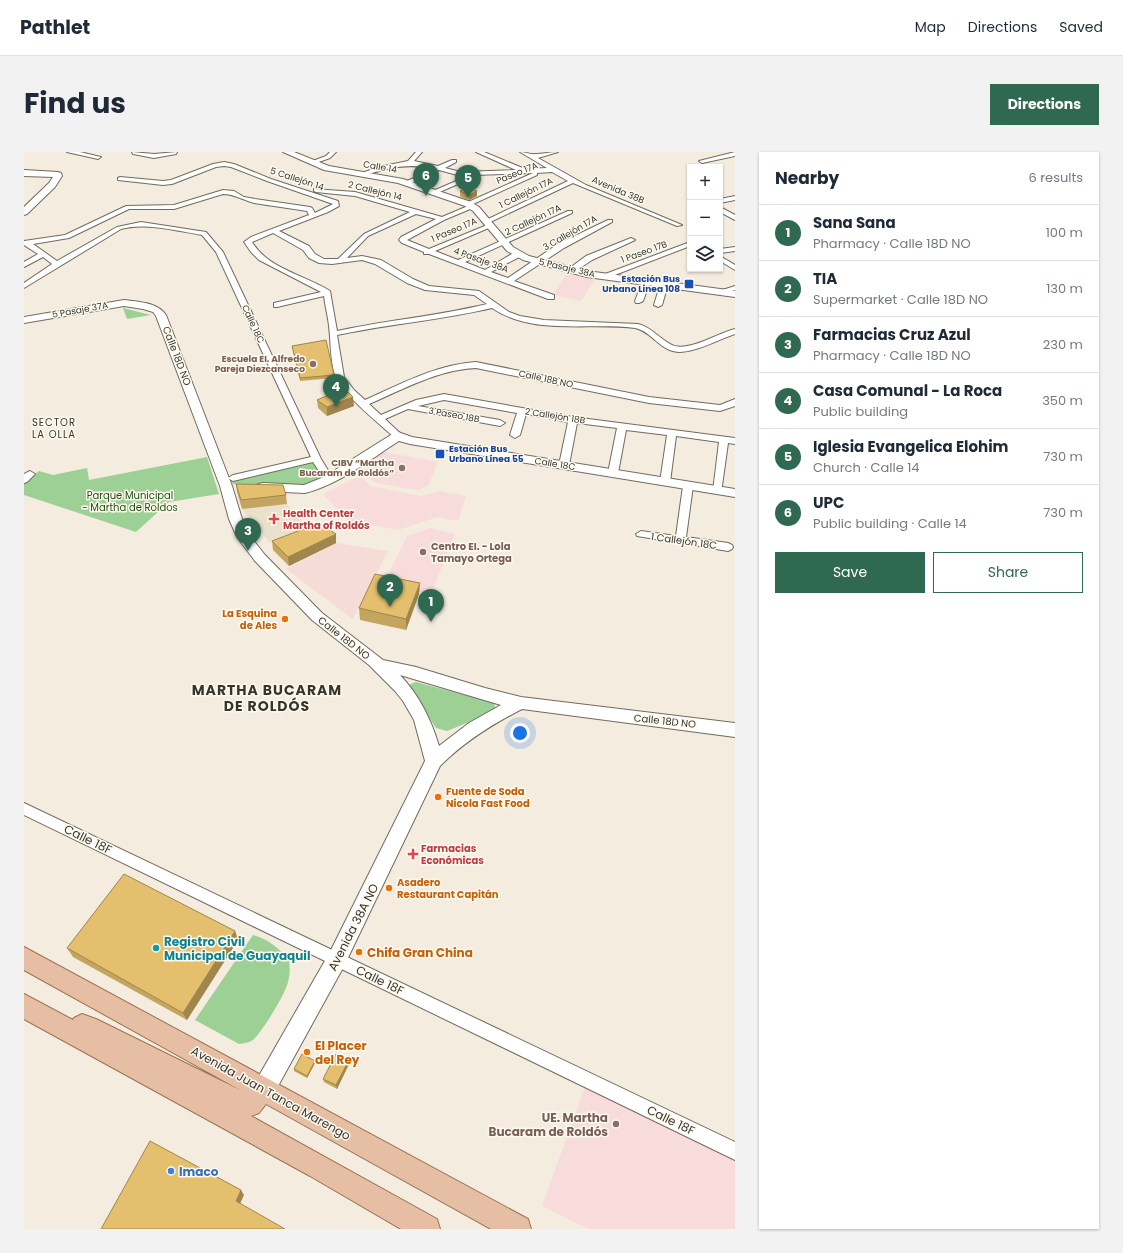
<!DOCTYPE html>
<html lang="en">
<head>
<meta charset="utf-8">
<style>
	:root { --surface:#fff; --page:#f2f2f3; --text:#1f2937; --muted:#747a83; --line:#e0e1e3; --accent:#2f6952 }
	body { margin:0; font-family:Poppins,sans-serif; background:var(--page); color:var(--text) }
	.controls { position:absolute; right:12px; top:12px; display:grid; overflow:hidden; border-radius:0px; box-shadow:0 1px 3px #0004 }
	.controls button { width:36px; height:36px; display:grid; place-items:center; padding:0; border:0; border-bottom:1px solid var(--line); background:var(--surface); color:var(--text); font:20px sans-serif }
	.you { position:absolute; left:496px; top:581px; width:14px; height:14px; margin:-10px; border:3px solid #fff; border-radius:50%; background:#1a73e8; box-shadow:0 0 0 6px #1a73e833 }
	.badge { display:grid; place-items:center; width:26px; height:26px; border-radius:50%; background:var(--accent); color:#fff; font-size:13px; font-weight:700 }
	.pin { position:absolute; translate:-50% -33px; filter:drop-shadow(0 1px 2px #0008) }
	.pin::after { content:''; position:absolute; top:21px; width:14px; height:12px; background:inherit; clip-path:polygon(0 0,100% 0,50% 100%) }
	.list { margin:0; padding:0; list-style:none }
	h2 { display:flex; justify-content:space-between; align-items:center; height:52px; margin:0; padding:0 16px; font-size:17px }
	h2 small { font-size:13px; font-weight:400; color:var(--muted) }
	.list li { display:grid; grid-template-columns:26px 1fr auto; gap:12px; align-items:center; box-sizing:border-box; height:56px; padding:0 16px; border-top:1px solid var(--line) }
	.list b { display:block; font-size:15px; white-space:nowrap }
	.list p { margin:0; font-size:13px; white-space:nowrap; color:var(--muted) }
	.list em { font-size:13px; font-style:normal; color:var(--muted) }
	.actions { display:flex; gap:8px; padding:12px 16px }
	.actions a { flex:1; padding:9px 0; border:1px solid var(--accent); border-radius:0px; text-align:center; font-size:14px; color:var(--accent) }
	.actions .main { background:var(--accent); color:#fff }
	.icon { flex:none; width:22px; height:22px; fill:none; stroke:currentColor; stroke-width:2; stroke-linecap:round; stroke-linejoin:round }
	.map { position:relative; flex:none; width:711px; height:1077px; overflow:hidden; border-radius:0px }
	header { display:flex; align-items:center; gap:24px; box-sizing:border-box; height:56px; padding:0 20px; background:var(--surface); border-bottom:1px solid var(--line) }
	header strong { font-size:19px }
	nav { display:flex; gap:22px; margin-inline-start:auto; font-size:14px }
	.intro { display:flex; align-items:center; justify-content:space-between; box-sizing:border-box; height:96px; padding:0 24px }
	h1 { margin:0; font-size:28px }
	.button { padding:10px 18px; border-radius:0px; background:var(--accent); color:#fff; font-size:14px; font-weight:700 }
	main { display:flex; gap:24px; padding:0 24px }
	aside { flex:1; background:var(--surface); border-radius:0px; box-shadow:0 1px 3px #0004 }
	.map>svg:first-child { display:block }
	.commercial { fill:#f6dcd6 }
	.built { fill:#eae1cd }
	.education { fill:#f7dcdb }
	.green { fill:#9dd094 }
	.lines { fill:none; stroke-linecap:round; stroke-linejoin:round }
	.street-casing { stroke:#716b5f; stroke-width:2 }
	.secondary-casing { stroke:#716b5f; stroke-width:2 }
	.primary-casing { stroke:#9c7252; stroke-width:2 }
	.street { fill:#fff; fill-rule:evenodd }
	.secondary { fill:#fff; fill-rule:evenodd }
	.primary { fill:#e5bea3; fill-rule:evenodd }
	.wall { fill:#c4a55f }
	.shaded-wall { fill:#a0864d }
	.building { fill:#e4c06e; stroke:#a0864d }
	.transit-dot { fill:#1a4fb4; stroke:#fffaef; stroke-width:1.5 }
	.education-dot { fill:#8d6e63; stroke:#fffaef; stroke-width:1.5 }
	.health-dot { fill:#e0444e; stroke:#fffaef; stroke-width:1.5 }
	.food-dot { fill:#e8710a; stroke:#fffaef; stroke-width:1.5 }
	.culture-dot { fill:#0f9aa8; stroke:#fffaef; stroke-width:1.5 }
	.shop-dot { fill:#3f7fe0; stroke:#fffaef; stroke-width:1.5 }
	.labels { text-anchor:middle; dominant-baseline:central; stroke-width:3; stroke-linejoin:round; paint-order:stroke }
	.far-street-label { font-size:9px; fill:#37352f; stroke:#fffaef }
	.far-transit-label { font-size:9px; font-weight:bold; fill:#164399; stroke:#fffaef; text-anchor:end }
	.far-education-label { font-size:9px; font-weight:bold; fill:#785e54; stroke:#fffaef; text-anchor:end }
	.street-label { font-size:10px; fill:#37352f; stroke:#fffaef }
	.far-quarter-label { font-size:10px; letter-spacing:1px; fill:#383429; stroke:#fffaef }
	.park-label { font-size:10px; fill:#1b5211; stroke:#fffaef }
	.health-label { font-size:10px; font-weight:bold; fill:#be3a42; stroke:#fffaef; text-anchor:start }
	.education-label { font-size:10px; font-weight:bold; fill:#785e54; stroke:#fffaef; text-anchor:start }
	.food-label { font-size:10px; font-weight:bold; fill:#c56008; stroke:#fffaef; text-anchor:start }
	.near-street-label { font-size:12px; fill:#37352f; stroke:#fffaef }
	.near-culture-label { font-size:12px; font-weight:bold; fill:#0d838f; stroke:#fffaef; text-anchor:start }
	.near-food-label { font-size:12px; font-weight:bold; fill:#c56008; stroke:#fffaef; text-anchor:start }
	.near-education-label { font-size:12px; font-weight:bold; fill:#785e54; stroke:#fffaef; text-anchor:end }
	.near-shop-label { font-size:12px; font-weight:bold; fill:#366cbe; stroke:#fffaef; text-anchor:start }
	.district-label { font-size:14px; font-weight:bold; letter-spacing:1px; fill:#383429; stroke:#fffaef }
</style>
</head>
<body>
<header>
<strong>Pathlet</strong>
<nav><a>Map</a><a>Directions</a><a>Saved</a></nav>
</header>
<div class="intro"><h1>Find us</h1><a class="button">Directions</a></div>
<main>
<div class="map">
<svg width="711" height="1077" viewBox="0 0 711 1077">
	<rect width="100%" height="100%" fill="#f3ecdf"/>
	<polygon class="commercial" points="313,391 364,399 329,467 262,417"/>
	<polygon class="built" points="263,352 282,376 246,391 218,357"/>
	<g class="education">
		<polygon points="543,122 571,127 557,149 529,143"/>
		<polygon points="355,299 414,310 404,334 394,338 352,331 340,322"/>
		<polygon points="336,324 346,334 397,344 416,339 442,344 434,369 413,365 374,378 324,369 299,342"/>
		<polygon points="407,376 431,382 407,442 359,433 383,384"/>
		<polygon points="561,935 711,1009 711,1077 564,1077 518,1054"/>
	</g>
	<g class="green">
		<polygon points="99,156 127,163 103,167"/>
		<polygon points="183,305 195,342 145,350 112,380 0,343 0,331 15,319 29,323 63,316 65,328"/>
		<polygon points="291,309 297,323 292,329 279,336 209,332 206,327"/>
		<polygon points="392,530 470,551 472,559 423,579 412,576 384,533"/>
		<path d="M229,783C246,788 253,795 265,808C266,816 266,823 264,830C261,843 239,878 230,887C226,891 220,891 215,892L171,868Z"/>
	</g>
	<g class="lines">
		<defs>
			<g id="street">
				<polygon points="43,0 56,0 77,5 74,7"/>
				<polygon points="306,0 312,0 306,6 289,12 286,10 302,4"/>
				<path d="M392,0H398L390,9L414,14L428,8H432V10L421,16L437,20L492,18L452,0H460L501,17L523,16L496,0C501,0 507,3 511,2C519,2 526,0 534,0L514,6L562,33L658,73L653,74L549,31L464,71H460V69L544,29L528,20L513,21V23L449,52L452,54L451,55L420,68L383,88L405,97L463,73H467V75L411,99L434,108L544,59H548V61L441,110L461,118L491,100H497V104L467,120L484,126L534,92L584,68H588V70L540,96L490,129L530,143V147H524L405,102H400V100L378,91L375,88L377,85L412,67L392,62L344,84L323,106L338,104L357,108L389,127L405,134L455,139L485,160L496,164L520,168L614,172C627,175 635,186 646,192C663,202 693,181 711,177V182C693,188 675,199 656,200C636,200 628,179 611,176C565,170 508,184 468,156C417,168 365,172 313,183L320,225L330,238L341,248C377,232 411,213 452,210L625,245L696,253L711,247V254L696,259L625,251L452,216C413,218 380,237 345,252L357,263L392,248L420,242L549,265L711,286V292L704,291L697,341L694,342L689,339L695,290L652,284L646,330L641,333L636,330L643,283L602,278L594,321L589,324L584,321L593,276L553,271L545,313L540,316L535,313L544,270L502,262L496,283L491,286L486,283L493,261L420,248L394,254L476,268L481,271L476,274L384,257L361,267L379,284L377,286H371C355,271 321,245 312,225C306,212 307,188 305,174C304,164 301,154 300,144L253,155H250V151L297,140L235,108L227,100L220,90L227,85L285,63L283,59C266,56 247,54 230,51C219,48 210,42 199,42L150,57H105L45,86L9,92L33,109L93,75L117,70L182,80L199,100L297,307L310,328L308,330H302L289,310L209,329L204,326L209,323L287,305L192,100L178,83C154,79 121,70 97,77L0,136V131L28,112L19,105L0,115V110L14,102L0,93V89L41,83L102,54L150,53L199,38L210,39L220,45L231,47L286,55L288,56L291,61L309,52L243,29L207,15L200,14L192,15L148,32L139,33L94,28V26L96,25L139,29L147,28L189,12L200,10L210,12L247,27L314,49L315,54L304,60L255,79L285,94L291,102L300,107H314L340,82L386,60L331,44L292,40L290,39V37L331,40L418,65L444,54L441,52L442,51L509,21L451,23L450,25L411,42L409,41V39L444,24H437L415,18L383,33L380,31L381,30L409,17C384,10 362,17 338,24L335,22L355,15L384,9ZM249,81L279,98L285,106L295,111L308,112L338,108L351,112L383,131L401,138L450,143L463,152C414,164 363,168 313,179L306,139C281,123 244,117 228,90Z"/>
				<polygon points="711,0 711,4 678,11 675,9"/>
				<polygon points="711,44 711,48 696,51 696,47"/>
				<polygon points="696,55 711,63 711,68 696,60"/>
				<polygon points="607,86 611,88 609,89 568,108 550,120 544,120 543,118 562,104"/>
				<polygon points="666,90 666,94 583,126 580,126 576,124"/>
				<polygon points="711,95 711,99 696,101 696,97"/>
				<polygon points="696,104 711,113 711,118 696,109"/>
				<polygon points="619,128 622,128 626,130 619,149 615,151 612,151 611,149"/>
				<polygon points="637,130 640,130 644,132 638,153 634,155 630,153"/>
				<polygon points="711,134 711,138 696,142 692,140"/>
				<polygon points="6,319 11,322 3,330 0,331 0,322"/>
				<polygon points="664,331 669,334 662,385 704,391 708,393 709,395 708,397 704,399 613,384 612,382 617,379 652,384 659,334"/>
				<polygon points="0,651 711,990 711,1008 0,663"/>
			</g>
			<g id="secondary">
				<polygon points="108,0 130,2 153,0 152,2 130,6 109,2"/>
				<polygon points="259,0 270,0 305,14 379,27 447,50 455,55 489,95 505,104 563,119 711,139 711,145 563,125 499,108 483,99 449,59 441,54 374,31 300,18"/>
				<polygon points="0,18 34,20 37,21 38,24 31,35 3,62 0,63 0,55 25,31 29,25 0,24"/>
				<path d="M100,148C115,150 133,150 142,163L208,334L218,367L226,384L241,403L298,461L359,508L392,515L461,536L497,545L711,571V585L498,557C467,573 440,590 416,614L320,814L248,945L240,948L232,945L229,937L232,929L306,800L401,609L390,568L379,549L371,539L345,513L288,468L231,409L213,385L205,367L196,334L132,164L129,160L119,157L100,154L0,171V165ZM376,523L477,553L445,571L415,594C407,567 395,543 376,523Z"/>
				<path d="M374,280L388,285L711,337V345L386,292L375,289C345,308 316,332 281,341L239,339L234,338L233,335L234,332L239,331L280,333L300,325L370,281Z"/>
			</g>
			<polygon id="primary" points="0,795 504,1067 507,1077 467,1077 242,952 235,961 227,964 413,1067 416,1077 377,1077 286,1024 0,867 0,842 49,868 50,866 58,862 72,867 218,939 0,818"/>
		</defs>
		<use href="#street" class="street-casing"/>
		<use href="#secondary" class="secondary-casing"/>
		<use href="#primary" class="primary-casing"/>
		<use href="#street" class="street"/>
		<use href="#secondary" class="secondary"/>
		<use href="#primary" class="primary"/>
	</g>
	<g class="wall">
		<polygon points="436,39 453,44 445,48 436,45"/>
		<polygon points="268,194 310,223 310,226 276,229"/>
		<polygon points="293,248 330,254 303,264 294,256"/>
		<polygon points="212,332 262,343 263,352 218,357 213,340"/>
		<polygon points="248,389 312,391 265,414 249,398"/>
		<polygon points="396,431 395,442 382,478 336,468 335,456"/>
		<polygon points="211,779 214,788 163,868 49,805 43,796"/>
		<polygon points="291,911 283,926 270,919 270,917"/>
		<polygon points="325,912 313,937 300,930 299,927"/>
	</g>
	<g class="shaded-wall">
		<polygon points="453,39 453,44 445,48 446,43"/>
		<polygon points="329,245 330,254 303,264 303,255"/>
		<polygon points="312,382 312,391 265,414 264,405"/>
		<polygon points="396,431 395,442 382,478 382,467"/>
		<polygon points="211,779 214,788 163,868 159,861"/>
		<polygon points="325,908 325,912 313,937 312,933"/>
		<polygon points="291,909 291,911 283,926 283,924"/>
		<polygon points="217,1038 220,1043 215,1054 212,1049"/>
	</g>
	<g class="building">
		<polygon points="443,36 453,39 446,43 436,39"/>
		<polygon points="302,188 310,223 276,226 268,194"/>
		<polygon points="320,236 329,245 303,255 293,248"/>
		<polygon points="212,332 259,333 262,343 217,348"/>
		<polygon points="295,371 312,382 264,405 248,389"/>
		<polygon points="351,422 396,431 382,467 335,456"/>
		<polygon points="100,722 211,779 159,861 43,796"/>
		<polygon points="278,902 291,909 283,924 270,917"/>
		<polygon points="312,902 325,908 312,933 299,927"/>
		<polygon points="126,989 217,1038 212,1049 261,1077 77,1077"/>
	</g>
	<g class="transit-dot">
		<rect x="660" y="127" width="10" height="10" rx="2"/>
		<rect x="411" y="297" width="10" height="10" rx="2"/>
	</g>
	<g class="education-dot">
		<circle cx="289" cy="212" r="4"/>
		<circle cx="378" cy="316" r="4"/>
		<circle cx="399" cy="400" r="4"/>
		<circle cx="592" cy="972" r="4"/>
	</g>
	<g class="health-dot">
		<path d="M248 361h4v4h4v4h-4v4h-4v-4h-4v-4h4z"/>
		<path d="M387 696h4v4h4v4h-4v4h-4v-4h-4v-4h4z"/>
	</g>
	<g class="food-dot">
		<circle cx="261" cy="467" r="4"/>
		<circle cx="414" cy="645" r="4"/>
		<circle cx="365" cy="736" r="4"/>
		<circle cx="335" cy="800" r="4"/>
		<circle cx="283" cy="900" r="4"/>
	</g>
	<circle class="culture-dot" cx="132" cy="796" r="4"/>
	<circle class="shop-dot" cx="147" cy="1019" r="4"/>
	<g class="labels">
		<g class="far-street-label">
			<text transform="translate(356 15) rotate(10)">Calle 14</text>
			<text transform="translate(493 21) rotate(-22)">Paseo 17A</text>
			<text transform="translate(273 27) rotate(18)">5 Callejón 14</text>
			<text transform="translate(594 38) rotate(23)">Avenida 38B</text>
			<text transform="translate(351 39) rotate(14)">2 Callejón 14</text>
			<text transform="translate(502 41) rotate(-26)">1 Callejón 17A</text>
			<text transform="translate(509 68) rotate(-25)">2 Callejón 17A</text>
			<text transform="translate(430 78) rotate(-23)">1 Paseo 17A</text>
			<text transform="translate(546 81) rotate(-30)">3 Callejón 17A</text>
			<text transform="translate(620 100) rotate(-20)">1 Paseo 17B</text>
			<text transform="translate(457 108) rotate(20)">4 Pasaje 38A</text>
			<text transform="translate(543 116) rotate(13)">5 Pasaje 38A</text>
			<text transform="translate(56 158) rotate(-10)">5 Pasaje 37A</text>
			<text transform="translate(229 172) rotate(65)">Calle 18C</text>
			<text transform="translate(522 227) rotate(12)">Calle 18B NO</text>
			<text transform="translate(430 263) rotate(10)">3 Paseo 18B</text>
			<text transform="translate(531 264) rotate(9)">2 Callejón 18B</text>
			<text transform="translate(531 312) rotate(9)">Calle 18C</text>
		</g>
		<g class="far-transit-label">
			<text x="656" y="127">Estación Bus<tspan x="656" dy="10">Urbano Linea 108</tspan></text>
			<text x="425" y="297" text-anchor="start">Estación Bus<tspan x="425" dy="10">Urbano Línea 55</tspan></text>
		</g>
		<g class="far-education-label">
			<text x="281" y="207">Escuela EI. Alfredo<tspan x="281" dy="10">Pareja Diezcanseco</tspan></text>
			<text x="370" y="311">CIBV “Martha<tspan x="370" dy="10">Bucaram de Roldós”</tspan></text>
		</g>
		<g class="street-label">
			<text transform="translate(153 204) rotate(69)">Calle 18D NO</text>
			<text transform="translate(660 389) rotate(8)">1 Callejón 18C</text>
			<text transform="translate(320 486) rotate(38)">Calle 18D NO</text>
			<text transform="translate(641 569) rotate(6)">Calle 18D NO</text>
		</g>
		<g class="far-quarter-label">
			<text x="30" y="270">SECTOR<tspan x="30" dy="12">LA OLLA</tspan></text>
		</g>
		<g class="park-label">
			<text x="106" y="343">Parque Municipal<tspan x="106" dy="12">- Martha de Roldos</tspan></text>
		</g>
		<g class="health-label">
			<text x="259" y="361">Health Center<tspan x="259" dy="12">Martha of Roldós</tspan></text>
			<text x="397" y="696">Farmacias<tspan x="397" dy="12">Económicas</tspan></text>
		</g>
		<g class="education-label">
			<text x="407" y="394">Centro EI. - Lola<tspan x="407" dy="12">Tamayo Ortega</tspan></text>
		</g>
		<g class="food-label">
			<text x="253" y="461" text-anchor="end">La Esquina<tspan x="253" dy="12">de Ales</tspan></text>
			<text x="422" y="639">Fuente de Soda<tspan x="422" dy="12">Nicola Fast Food</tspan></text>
			<text x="373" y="730">Asadero<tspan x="373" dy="12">Restaurant Capitán</tspan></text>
		</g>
		<g class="near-street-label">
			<text transform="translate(64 687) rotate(26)">Calle 18F</text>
			<text transform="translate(329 775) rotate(-63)">Avenida 38A NO</text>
			<text transform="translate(356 828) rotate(26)">Calle 18F</text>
			<text transform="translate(247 941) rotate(29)">Avenida Juan Tanca Marengo</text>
			<text transform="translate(647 968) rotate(26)">Calle 18F</text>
		</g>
		<g class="near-culture-label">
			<text x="140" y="789">Registro Civil<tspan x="140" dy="14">Municipal de Guayaquil</tspan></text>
		</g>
		<g class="near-food-label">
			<text x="343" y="800">Chifa Gran China</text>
			<text x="291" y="893">El Placer<tspan x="291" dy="14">del Rey</tspan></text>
		</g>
		<g class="near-education-label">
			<text x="584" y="965">UE. Martha<tspan x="584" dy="14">Bucaram de Roldós</tspan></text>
		</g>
		<g class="near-shop-label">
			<text x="155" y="1019">Imaco</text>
		</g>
		<g class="district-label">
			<text x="243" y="538">MARTHA BUCARAM<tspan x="243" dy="16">DE ROLDÓS</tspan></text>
		</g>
	</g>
</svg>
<div class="controls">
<button>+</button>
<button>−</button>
<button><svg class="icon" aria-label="layers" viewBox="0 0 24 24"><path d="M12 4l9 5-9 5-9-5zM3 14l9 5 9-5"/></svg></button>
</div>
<div class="you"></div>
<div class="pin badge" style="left:407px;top:470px">1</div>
<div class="pin badge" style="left:366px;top:455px">2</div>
<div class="pin badge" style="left:224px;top:399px">3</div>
<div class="pin badge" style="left:312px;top:255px">4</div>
<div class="pin badge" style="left:444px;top:46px">5</div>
<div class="pin badge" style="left:402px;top:44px">6</div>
</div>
<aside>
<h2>Nearby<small>6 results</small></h2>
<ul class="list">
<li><span class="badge">1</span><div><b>Sana Sana</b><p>Pharmacy · Calle 18D NO</p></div><em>100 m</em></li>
<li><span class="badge">2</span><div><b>TIA</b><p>Supermarket · Calle 18D NO</p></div><em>130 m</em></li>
<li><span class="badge">3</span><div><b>Farmacias Cruz Azul</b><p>Pharmacy · Calle 18D NO</p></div><em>230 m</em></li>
<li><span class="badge">4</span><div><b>Casa Comunal - La Roca</b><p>Public building</p></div><em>350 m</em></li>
<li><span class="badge">5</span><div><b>Iglesia Evangelica Elohim</b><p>Church · Calle 14</p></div><em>730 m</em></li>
<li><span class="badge">6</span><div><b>UPC</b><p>Public building · Calle 14</p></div><em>730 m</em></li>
</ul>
<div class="actions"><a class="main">Save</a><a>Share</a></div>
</aside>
</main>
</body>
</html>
